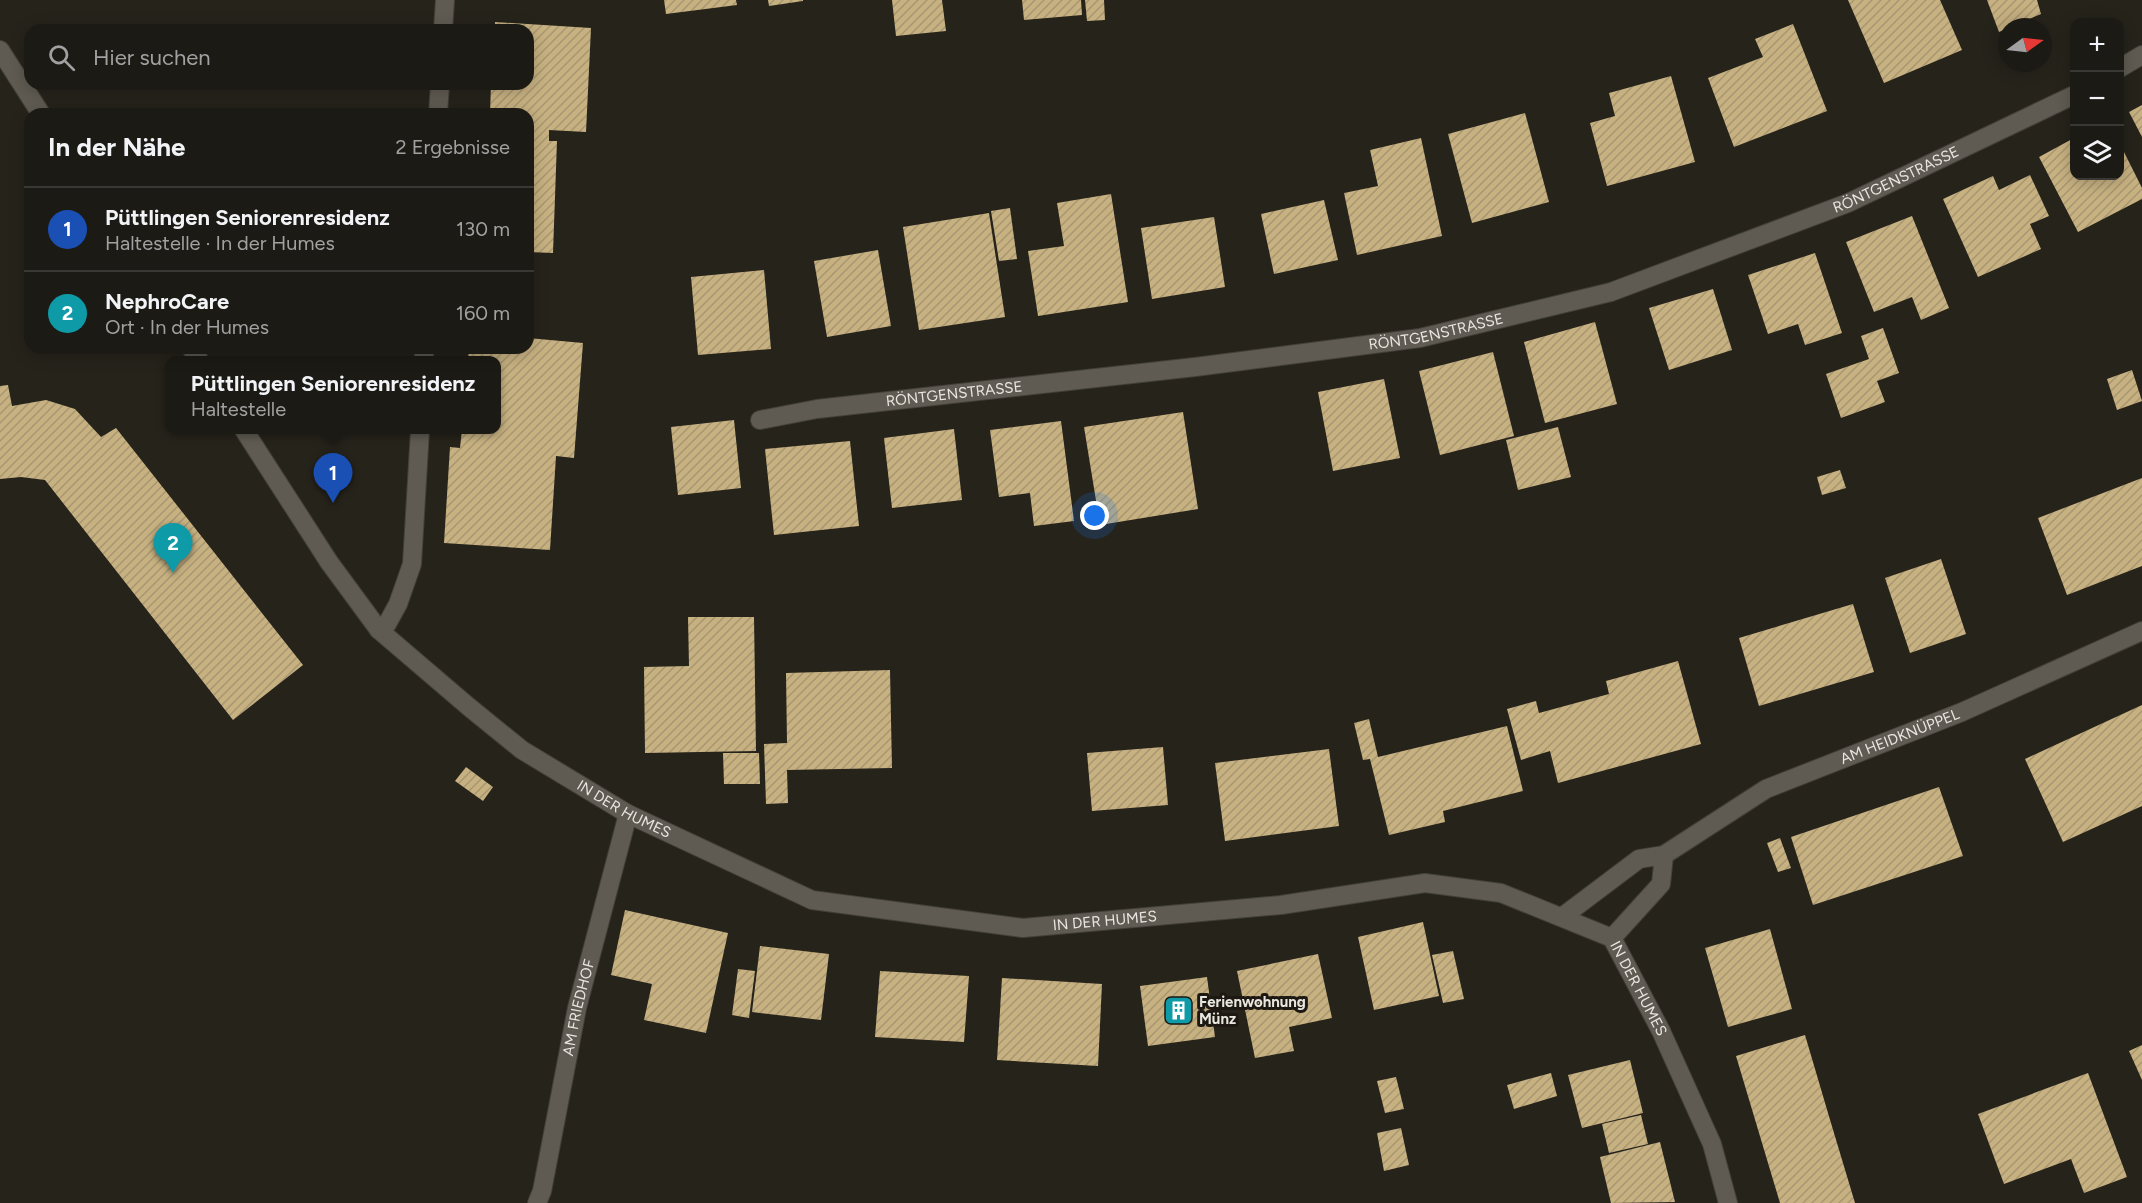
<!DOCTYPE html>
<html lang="de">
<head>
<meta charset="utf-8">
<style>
	:root { --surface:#1c1a14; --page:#292722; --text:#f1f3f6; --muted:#a0a1a0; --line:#3a3834; --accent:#1a73e8 }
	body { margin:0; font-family:Figtree,sans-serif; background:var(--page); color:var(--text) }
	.controls { position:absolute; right:18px; top:18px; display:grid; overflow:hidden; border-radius:12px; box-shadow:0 3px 15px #0003 }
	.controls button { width:54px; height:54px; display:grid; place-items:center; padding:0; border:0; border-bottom:2px solid var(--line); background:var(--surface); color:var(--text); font:30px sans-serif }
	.compass { position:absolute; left:1998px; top:18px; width:54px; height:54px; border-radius:50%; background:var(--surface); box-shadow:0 3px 15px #0003; rotate:75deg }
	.you { position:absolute; left:1095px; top:516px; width:21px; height:21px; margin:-15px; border:4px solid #fff; border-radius:50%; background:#1a73e8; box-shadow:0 0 0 9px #1a73e833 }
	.badge { display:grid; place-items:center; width:39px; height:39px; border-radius:50%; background:var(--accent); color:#fff; font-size:20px; font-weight:700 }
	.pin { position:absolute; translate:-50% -50px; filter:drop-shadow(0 2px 3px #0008) }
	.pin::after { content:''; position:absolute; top:32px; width:21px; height:18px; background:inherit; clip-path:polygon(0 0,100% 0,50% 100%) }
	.popup { position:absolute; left:165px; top:356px; width:336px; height:78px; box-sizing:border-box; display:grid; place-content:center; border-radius:12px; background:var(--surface); filter:drop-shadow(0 2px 4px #0005); font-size:20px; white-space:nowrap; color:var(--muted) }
	.popup b { font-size:22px; color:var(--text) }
	.popup::after { content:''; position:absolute; left:50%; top:100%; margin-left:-12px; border:12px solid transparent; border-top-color:var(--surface) }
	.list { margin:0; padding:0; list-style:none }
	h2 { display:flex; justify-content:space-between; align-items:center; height:78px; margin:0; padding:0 24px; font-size:26px }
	h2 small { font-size:20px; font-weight:400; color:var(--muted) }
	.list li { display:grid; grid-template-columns:39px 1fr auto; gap:18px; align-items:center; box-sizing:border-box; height:84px; padding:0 24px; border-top:2px solid var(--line) }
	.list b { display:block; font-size:22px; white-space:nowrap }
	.list p { margin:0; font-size:20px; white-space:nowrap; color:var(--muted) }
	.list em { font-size:20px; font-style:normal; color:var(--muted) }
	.icon { flex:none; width:33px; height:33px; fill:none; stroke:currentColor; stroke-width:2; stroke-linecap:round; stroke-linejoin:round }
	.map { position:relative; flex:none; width:2142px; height:1203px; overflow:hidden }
	.search { position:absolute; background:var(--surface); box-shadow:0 3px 15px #0003; left:24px; top:24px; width:510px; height:66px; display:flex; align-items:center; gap:15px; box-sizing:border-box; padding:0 21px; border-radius:18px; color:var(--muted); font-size:22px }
	.panel { position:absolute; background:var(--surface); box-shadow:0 3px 15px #0003; left:24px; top:108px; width:510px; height:246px; border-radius:18px }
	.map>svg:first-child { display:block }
	.building { fill:url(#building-hatch) }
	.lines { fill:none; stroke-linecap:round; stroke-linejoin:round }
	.minor-casing { stroke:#43403b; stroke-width:20 }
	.minor { stroke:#5f5b52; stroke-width:18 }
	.labels { text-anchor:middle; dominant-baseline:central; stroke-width:6; stroke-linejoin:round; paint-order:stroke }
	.street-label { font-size:15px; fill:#e8e6e1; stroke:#1d1912 }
	.poi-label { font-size:15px; font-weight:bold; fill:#e8e6e1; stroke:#1d1912; text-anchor:start }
</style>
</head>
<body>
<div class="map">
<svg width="2142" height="1203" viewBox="0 0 2142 1203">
	<defs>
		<pattern id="building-hatch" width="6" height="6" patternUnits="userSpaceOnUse" patternTransform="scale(1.5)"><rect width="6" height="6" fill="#c7b181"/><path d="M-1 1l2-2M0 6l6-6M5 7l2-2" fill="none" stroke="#a79672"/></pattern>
	</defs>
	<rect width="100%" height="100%" fill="#26231b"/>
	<g class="building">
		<polygon points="664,0 736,0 737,5 666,14"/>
		<polygon points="768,0 803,0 803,1 769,6"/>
		<polygon points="892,0 942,0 946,31 896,36"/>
		<polygon points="1022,0 1081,0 1082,15 1024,20"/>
		<polygon points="1085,0 1104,0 1105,20 1087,21"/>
		<polygon points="1848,0 1940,0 1962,50 1884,83"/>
		<polygon points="1987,0 2037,0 2041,14 1999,32"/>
		<polygon points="495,22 591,28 586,132 549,130 549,141 557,141 553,253 528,252 528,114 490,114 491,84 528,84 528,30 495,30"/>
		<polygon points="1793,24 1827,111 1734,147 1708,78 1763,57 1755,39"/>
		<polygon points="1671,76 1695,162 1607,186 1590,123 1615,116 1609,93"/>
		<polygon points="2142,105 2142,137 2129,112"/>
		<polygon points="1525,113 1549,202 1472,223 1448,134"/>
		<polygon points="1421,138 1442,236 1357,255 1344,193 1378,186 1370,150"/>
		<polygon points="2074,138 2074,176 2120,176 2120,144 2142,188 2142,199 2078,232 2039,157"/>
		<polygon points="2030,175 2049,216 2030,224 2041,249 1978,277 1943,199 1993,176 1999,190"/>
		<polygon points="1111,194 1128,302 1038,316 1028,251 1064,246 1057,203"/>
		<polygon points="1324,200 1338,260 1274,274 1261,214"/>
		<polygon points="1010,208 1017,259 999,261 991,211"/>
		<polygon points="989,213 1005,317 919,330 903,227"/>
		<polygon points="1912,216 1949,308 1921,320 1912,297 1874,312 1846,242"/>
		<polygon points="1214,217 1225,287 1152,299 1141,228"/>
		<polygon points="878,250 891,326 827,337 814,261"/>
		<polygon points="1815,253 1842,333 1805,345 1798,324 1768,334 1748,275"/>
		<polygon points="764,270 771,349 698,355 691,277"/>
		<polygon points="1713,289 1732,350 1669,370 1649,308"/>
		<polygon points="1595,322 1617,404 1545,423 1524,342"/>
		<polygon points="1883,328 1899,373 1877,381 1885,402 1841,418 1826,374 1869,359 1861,336"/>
		<polygon points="528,338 583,343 574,458 556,456 550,550 444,543 450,447 460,448 462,430 496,430 496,360 468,360 469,348 528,348"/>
		<polygon points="1493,352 1514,436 1440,455 1419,371"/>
		<polygon points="2132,370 2142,401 2117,410 2107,379"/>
		<polygon points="1384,379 1400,458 1333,471 1318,392"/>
		<polygon points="8,385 12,406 46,400 75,409 101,437 116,428 303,665 233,720 45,480 21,477 0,479 0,386"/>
		<polygon points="1183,412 1198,509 1100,525 1084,427"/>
		<polygon points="734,420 741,488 678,495 671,427"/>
		<polygon points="1061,421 1074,521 1034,526 1030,493 999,497 990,430"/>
		<polygon points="1558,427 1571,477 1518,490 1506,440"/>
		<polygon points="954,429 962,500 892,508 884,438"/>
		<polygon points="850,441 859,526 774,535 765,449"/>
		<polygon points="1840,470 1846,488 1822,495 1817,477"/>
		<polygon points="2142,478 2142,566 2067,595 2038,518"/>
		<polygon points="1941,559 1966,634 1910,653 1885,578"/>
		<polygon points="1853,604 1874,672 1759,706 1739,638"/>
		<polygon points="688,617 754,617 756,751 645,753 644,667 689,666"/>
		<polygon points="1678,661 1701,744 1558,783 1550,751 1521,760 1507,709 1536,701 1539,713 1609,694 1606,681"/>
		<polygon points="890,670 892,768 787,770 788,803 766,804 764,744 787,743 786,673"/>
		<polygon points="2142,705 2142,806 2063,842 2025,759"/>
		<polygon points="1369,719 1378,757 1507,726 1523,791 1443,811 1445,822 1389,835 1370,759 1363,760 1354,723"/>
		<polygon points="1163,747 1168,805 1092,811 1087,753"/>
		<polygon points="1329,749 1339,826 1225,841 1215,763"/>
		<polygon points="723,753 759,753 760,784 724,784"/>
		<polygon points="466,767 493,787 483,801 455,781"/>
		<polygon points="1939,787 1963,856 1813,905 1791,837"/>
		<polygon points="1780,838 1791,868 1778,872 1767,843"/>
		<polygon points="625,910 728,933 706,1033 644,1020 652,984 611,975"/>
		<polygon points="1423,922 1439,996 1374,1010 1358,937"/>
		<polygon points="1770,929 1792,1009 1728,1027 1705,948"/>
		<polygon points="760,946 829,954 821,1020 752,1012"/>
		<polygon points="1453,951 1464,999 1443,1003 1432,955"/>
		<polygon points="1318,954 1332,1018 1289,1027 1294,1051 1255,1058 1237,971"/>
		<polygon points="738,969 755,971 749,1018 732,1015"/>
		<polygon points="880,971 969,976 964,1042 875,1037"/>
		<polygon points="1207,977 1215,1037 1148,1046 1140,986"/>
		<polygon points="1002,978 1102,984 1098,1066 997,1060"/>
		<polygon points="1805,1035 1828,1113 1855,1203 1780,1203 1771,1173 1736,1056"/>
		<polygon points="2142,1045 2142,1080 2129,1051"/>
		<polygon points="1630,1060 1643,1113 1582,1128 1568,1075"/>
		<polygon points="1551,1073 1557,1096 1514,1109 1507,1085"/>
		<polygon points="2088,1073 2127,1177 2084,1193 2071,1159 2004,1184 1978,1114"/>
		<polygon points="1396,1077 1404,1109 1385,1113 1377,1081"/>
		<polygon points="1641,1115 1648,1144 1609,1153 1602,1124"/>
		<polygon points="1401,1128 1409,1165 1384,1171 1377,1133"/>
		<polygon points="1660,1142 1675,1202 1611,1203 1600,1157"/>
	</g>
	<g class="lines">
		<defs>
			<g id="minor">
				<polyline points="443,30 445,0"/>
				<polyline points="0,50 41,114"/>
				<polyline points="2120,68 2142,55"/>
				<polyline points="438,114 440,84"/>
				<polyline points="191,348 199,360"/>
				<polyline points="424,360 424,348"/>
				<path id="s1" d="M760,420L817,409L1195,367L1420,338L1611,292L1848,203L2074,95"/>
				<path id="s2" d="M244,430L329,562L379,630L469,707L522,750L628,814L812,900L1023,928L1281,905L1425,883L1501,893L1612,938L1661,1031L1712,1144L1728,1203"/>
				<polyline points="379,630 387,624 398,604 412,564 420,430"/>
				<path id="s3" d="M1562,917L1639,859L1664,855L1766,789L1962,712L2142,631"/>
				<polyline points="1612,938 1661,884 1664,855"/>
				<path id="s4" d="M537,1203L542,1191L577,1008L628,814"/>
			</g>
		</defs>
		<use href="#minor" class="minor-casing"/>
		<use href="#minor" class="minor"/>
	</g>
	<defs>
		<symbol id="building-square" viewBox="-11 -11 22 22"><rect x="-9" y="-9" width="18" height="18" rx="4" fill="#0f9aa8" stroke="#1d1912"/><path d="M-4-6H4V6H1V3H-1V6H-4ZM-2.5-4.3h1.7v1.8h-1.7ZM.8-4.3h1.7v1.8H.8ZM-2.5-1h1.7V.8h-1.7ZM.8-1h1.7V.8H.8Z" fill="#fff"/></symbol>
	</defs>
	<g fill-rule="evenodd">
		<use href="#building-square" x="1162" y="994" width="33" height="33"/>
	</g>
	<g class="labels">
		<g class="street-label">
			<text stroke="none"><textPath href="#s1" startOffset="1168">RÖNTGENSTRASSE</textPath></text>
			<text stroke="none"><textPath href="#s1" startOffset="682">RÖNTGENSTRASSE</textPath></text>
			<text stroke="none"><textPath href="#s1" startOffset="196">RÖNTGENSTRASSE</textPath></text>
			<text stroke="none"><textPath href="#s3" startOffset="387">AM HEIDKNÜPPEL</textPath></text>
			<text stroke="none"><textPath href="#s2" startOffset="546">IN DER HUMES</textPath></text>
			<text stroke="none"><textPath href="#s2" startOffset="1050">IN DER HUMES</textPath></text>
			<text stroke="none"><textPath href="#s2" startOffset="1626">IN DER HUMES</textPath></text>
			<text stroke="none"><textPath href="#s4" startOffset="200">AM FRIEDHOF</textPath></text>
		</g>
		<g class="poi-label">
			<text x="1199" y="1002">Ferienwohnung<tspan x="1199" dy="17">Münz</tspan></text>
		</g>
	</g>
</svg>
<div class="controls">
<button>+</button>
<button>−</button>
<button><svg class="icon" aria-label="layers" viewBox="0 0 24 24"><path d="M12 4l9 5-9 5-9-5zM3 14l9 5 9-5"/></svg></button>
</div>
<svg class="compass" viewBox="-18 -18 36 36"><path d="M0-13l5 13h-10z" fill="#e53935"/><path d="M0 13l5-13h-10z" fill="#a0a1a0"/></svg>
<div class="you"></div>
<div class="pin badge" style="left:333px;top:503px;background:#1a4fb4">1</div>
<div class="popup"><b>Püttlingen Seniorenresidenz</b>Haltestelle</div>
<div class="pin badge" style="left:173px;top:573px;background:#0f9aa8">2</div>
<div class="search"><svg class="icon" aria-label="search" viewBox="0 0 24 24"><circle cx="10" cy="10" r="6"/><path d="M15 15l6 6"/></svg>Hier suchen</div>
<section class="panel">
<h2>In der Nähe<small>2 Ergebnisse</small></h2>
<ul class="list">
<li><span class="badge" style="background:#1a4fb4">1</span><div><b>Püttlingen Seniorenresidenz</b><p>Haltestelle · In der Humes</p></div><em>130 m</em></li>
<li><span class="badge" style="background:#0f9aa8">2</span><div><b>NephroCare</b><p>Ort · In der Humes</p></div><em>160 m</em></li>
</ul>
</section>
</div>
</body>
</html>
